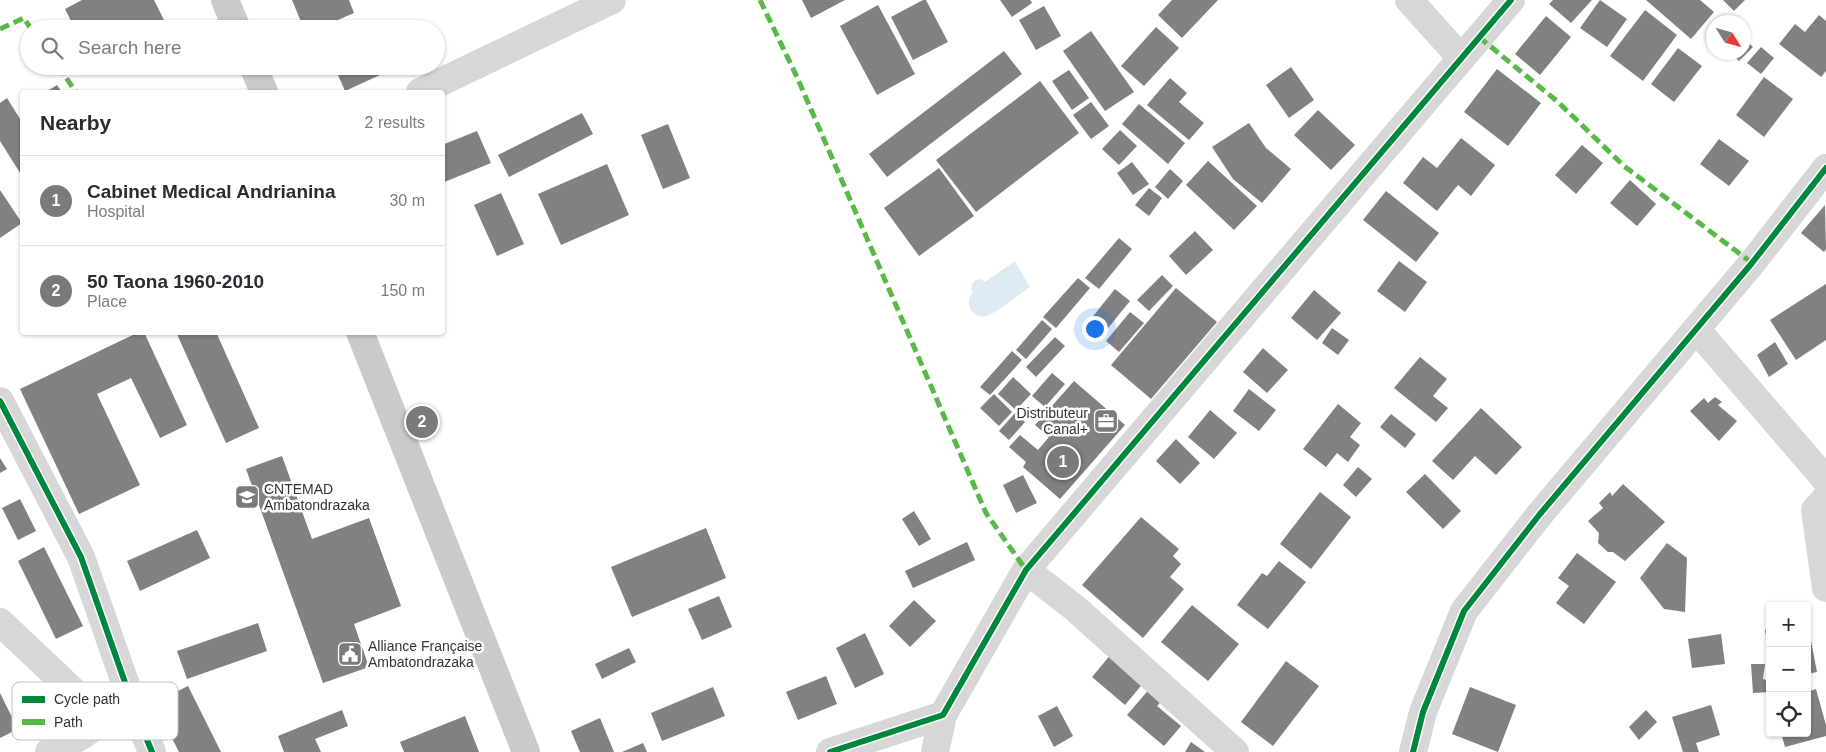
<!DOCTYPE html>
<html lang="en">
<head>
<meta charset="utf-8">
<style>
	:root { --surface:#fff; --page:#f7f7f7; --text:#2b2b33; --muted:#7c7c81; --line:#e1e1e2; --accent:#7a7a7a }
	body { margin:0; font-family:Helvetica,sans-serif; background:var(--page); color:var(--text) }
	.controls { position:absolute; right:15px; bottom:15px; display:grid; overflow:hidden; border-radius:5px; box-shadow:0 1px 4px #0004 }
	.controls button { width:45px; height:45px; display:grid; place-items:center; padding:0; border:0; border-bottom:1px solid var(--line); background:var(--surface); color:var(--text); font:25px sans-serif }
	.compass { position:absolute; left:1706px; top:15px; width:45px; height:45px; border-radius:50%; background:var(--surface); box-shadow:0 1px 4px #0004; rotate:127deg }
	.you { position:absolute; left:1094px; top:328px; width:18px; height:18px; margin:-12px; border:4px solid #fff; border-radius:50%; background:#1a73e8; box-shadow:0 0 0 8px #1a73e833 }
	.badge { display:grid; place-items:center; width:32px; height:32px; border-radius:50%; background:var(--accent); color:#fff; font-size:16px; font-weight:700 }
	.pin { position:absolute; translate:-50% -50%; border:2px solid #fff; box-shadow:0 1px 5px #0006 }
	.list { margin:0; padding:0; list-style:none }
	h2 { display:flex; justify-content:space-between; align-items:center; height:65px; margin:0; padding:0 20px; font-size:21px }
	h2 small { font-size:16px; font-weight:400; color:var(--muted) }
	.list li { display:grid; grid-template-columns:32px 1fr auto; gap:15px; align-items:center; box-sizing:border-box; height:90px; padding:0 20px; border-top:1px solid var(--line) }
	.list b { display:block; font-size:19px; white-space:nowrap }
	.list p { margin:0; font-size:16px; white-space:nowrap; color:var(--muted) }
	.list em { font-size:16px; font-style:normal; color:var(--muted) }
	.icon { flex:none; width:28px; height:28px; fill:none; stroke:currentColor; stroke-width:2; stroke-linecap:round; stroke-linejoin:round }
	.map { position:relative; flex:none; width:1826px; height:752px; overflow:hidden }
	.search { position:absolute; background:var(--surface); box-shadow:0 1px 4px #0004; left:20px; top:20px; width:425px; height:55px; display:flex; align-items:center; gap:12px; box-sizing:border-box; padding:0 18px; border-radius:28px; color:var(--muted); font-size:19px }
	.panel { position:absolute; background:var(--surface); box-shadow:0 1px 4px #0004; left:20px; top:90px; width:425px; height:245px; border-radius:5px }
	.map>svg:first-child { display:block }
	.water { fill:#ddebf3 }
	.building { fill:#818181 }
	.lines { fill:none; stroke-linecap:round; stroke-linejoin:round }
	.minor { stroke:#d7d7d7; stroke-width:28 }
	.major { stroke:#cacaca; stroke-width:28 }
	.quiet { stroke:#58b947; stroke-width:5; stroke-dasharray:10 5; stroke-linecap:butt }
	.cycleway-casing { stroke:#fff; stroke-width:9 }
	.cycleway { stroke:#00873e; stroke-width:6 }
	.labels { text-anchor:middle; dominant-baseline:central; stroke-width:5; stroke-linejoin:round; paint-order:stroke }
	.poi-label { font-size:14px; fill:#333; stroke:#fff; text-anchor:start }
	.key { fill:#fff; stroke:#c2c2c2; stroke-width:1 }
	.key-label { font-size:14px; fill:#333 }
</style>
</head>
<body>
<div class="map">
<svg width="1826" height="752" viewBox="0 0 1826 752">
	<rect width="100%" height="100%" fill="#fff"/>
	<path class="water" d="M1015,261L1030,287C1017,296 1005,307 991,314C976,323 961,305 973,292L971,290C971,284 974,280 980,279L985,282Z"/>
	<g class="building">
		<polygon points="82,0 154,0 168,28 75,29 65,9"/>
		<polygon points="292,0 349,0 354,13 317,29 304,29"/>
		<polygon points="802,0 845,0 811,18"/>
		<polygon points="923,0 926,0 948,42 913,60 891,17"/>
		<polygon points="1000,0 1030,0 1032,3 1012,17"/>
		<polygon points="1172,0 1218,0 1182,38 1158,15"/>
		<polygon points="1553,0 1592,0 1571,23 1549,4"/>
		<polygon points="1600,0 1627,19 1607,47 1580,28"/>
		<polygon points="1646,0 1700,0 1714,12 1691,39"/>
		<polygon points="1723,0 1745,0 1734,11"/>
		<polygon points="878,5 915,74 877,95 840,26"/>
		<polygon points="1044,6 1061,36 1036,50 1019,20"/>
		<polygon points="1645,10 1677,35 1643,81 1610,56"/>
		<polygon points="1819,15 1826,21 1826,71 1821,77 1779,44 1795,24 1805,32"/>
		<polygon points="1546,16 1571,37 1540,75 1515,54"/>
		<polygon points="1156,27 1179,48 1144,86 1121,66"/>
		<polygon points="1091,31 1134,92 1105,111 1063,51"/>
		<polygon points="1744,38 1753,47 1739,61 1730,52 1744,52"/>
		<polygon points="1761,47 1774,58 1761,74 1747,63"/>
		<polygon points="1678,48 1702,66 1674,102 1651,84"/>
		<polygon points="1004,51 1022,74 887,177 869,154"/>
		<polygon points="334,66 389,66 391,70 345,91"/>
		<polygon points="1291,67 1314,100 1289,118 1266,85"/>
		<polygon points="1497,69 1541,103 1508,146 1464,112"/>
		<polygon points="1069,70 1089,98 1072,110 1052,81"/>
		<polygon points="1764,77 1793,99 1764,137 1736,115"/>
		<polygon points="1170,78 1187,93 1179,102 1204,123 1189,140 1147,105"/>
		<polygon points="1040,81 1079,133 976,212 936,160"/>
		<polygon points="57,85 62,92 46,92"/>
		<polygon points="7,98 22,122 22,176 0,141 0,103"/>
		<polygon points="1091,102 1109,126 1091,139 1073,115"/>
		<polygon points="1139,104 1185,143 1168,164 1122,124"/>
		<polygon points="1318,110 1355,145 1331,170 1294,135"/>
		<polygon points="582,113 593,134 509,177 498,155"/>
		<polygon points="1249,123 1266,148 1291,169 1262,203 1233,179 1212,147"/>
		<polygon points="668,124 690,178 663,189 641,135"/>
		<polygon points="1120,130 1137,146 1119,165 1102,149"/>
		<polygon points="477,131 491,163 442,183 442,145"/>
		<polygon points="1461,138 1495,165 1471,196 1458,185 1437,211 1403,183 1423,157 1437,168"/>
		<polygon points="1719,139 1749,161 1729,186 1700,164"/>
		<polygon points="1582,145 1603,163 1576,194 1555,175"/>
		<polygon points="1208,161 1257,206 1234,230 1186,185"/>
		<polygon points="1132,162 1149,184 1133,195 1117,173"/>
		<polygon points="607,164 629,215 561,245 538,194"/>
		<polygon points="939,168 974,216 919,256 884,208"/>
		<polygon points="1170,169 1183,181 1168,199 1155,187"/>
		<polygon points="1630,180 1656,204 1637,226 1610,203"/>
		<polygon points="1149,188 1162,198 1149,216 1135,205"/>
		<polygon points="0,190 22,223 0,238"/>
		<polygon points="1386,191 1439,233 1416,262 1363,220"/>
		<polygon points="501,193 524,244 497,256 474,205"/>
		<polygon points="1825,205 1826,249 1824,252 1801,233"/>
		<polygon points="1195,231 1213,250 1186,275 1169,256"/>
		<polygon points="1119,238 1132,249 1099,289 1085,278"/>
		<polygon points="1399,261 1427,282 1405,312 1377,291"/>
		<polygon points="1162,275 1173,286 1149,311 1137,300"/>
		<polygon points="1078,278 1090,288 1056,328 1043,317"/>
		<polygon points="1826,284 1826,340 1796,360 1770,320"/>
		<polygon points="1176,288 1217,322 1151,399 1111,365"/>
		<polygon points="1115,289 1130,301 1100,338 1085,326"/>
		<polygon points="1314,290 1341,313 1317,340 1291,318"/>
		<polygon points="1130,312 1144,323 1119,352 1106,341"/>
		<polygon points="1042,320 1052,329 1026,359 1016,350"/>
		<polygon points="1332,328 1349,340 1338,355 1322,343"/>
		<polygon points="139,332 144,332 187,425 160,438 131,378 97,394 140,485 79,514 20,389"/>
		<polygon points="176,332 216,332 259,428 226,443"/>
		<polygon points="1055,337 1065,346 1036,377 1026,367"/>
		<polygon points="1775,342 1788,364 1769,377 1757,355"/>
		<polygon points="1263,348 1288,370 1267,393 1243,372"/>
		<polygon points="1012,351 1022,360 990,395 980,387"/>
		<polygon points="1420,357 1447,379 1433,396 1448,408 1436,422 1394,388"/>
		<polygon points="1052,373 1065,384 1045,407 1032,396"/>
		<polygon points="1013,377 1031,394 1016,410 998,394"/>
		<polygon points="1074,381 1125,425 1060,499 1023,467 1026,462 1009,447 1020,435 1038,450 1049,437 1035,425"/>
		<polygon points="1249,389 1276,410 1259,431 1233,411"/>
		<polygon points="994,394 1012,412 999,426 980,408"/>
		<polygon points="1715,397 1722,402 1718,405 1737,421 1719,441 1690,411 1704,398 1708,403"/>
		<polygon points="1338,404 1361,423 1350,437 1360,445 1348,462 1337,453 1326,467 1303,449"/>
		<polygon points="1481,408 1522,447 1496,475 1475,456 1453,480 1432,461"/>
		<polygon points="1210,410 1237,433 1214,459 1188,437"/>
		<polygon points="1015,413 1025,422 1009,440 999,431"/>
		<polygon points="1391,414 1416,434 1405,448 1380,427"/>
		<polygon points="1176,439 1200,463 1180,484 1156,461"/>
		<polygon points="282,456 312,539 369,518 401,606 354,624 369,667 323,683 246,469"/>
		<polygon points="0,458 7,469 0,473"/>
		<polygon points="1358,467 1372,479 1356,497 1343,485"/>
		<polygon points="1425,474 1461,511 1443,529 1406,492"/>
		<polygon points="1023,475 1037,503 1016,513 1003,485"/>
		<polygon points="1623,484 1665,522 1625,561 1613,552 1608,552 1598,543 1599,533 1588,521 1603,508 1599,503 1610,492 1612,496"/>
		<polygon points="1320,492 1351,517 1311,569 1280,544"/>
		<polygon points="20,499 36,531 18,540 2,508"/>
		<polygon points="914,511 931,539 919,546 902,519"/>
		<polygon points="1141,517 1179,549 1173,556 1181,564 1170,577 1184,589 1143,638 1082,585"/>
		<polygon points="706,528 726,578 632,617 611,567"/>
		<polygon points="197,530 210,558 140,591 127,561"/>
		<polygon points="967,542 975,560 913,588 905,571"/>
		<polygon points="1667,543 1687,558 1685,612 1664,609 1640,578"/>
		<polygon points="44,547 83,626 56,639 18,561"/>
		<polygon points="1577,553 1616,582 1584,624 1556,603 1569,586 1558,578"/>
		<polygon points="1279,561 1306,582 1268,629 1237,605 1262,573 1267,576"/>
		<polygon points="719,596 732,627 702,640 688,609"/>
		<polygon points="914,600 936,621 910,647 889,626"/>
		<polygon points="1192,605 1239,644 1208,681 1161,642"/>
		<polygon points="1807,620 1817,672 1807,674"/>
		<polygon points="258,623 267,651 187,679 177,651"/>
		<polygon points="1770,629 1770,653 1769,653 1765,630"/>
		<polygon points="865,633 884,674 855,688 836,648"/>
		<polygon points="1721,634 1725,664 1692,668 1688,639"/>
		<polygon points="629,648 636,662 602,679 595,664"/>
		<polygon points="1112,653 1145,681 1125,705 1092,677"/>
		<polygon points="1286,661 1319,686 1273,746 1241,722"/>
		<polygon points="1751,664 1765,664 1763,679 1770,681 1770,692 1753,693"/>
		<polygon points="826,676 837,704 798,720 786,692"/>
		<polygon points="188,686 221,752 179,752 154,703"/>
		<polygon points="713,687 725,716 662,741 651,713"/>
		<polygon points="1151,687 1165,697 1157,706 1181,726 1164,746 1127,715"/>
		<polygon points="1470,687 1516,705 1498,752 1452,734"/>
		<polygon points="1816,689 1826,725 1826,736 1785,747 1781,733 1807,733 1807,692"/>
		<polygon points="0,693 18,729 0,738"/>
		<polygon points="1711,705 1720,735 1696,743 1699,752 1683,752 1672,717"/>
		<polygon points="1057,706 1073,736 1054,747 1038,716"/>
		<polygon points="342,710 348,726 315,739 321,752 284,752 278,736"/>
		<polygon points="1646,710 1657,722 1639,740 1629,727"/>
		<polygon points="465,716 479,752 404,752 400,742"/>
		<polygon points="600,718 614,752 580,752 571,731"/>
		<polygon points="1191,742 1205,752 1185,752"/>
		<polygon points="643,743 647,752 622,752"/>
	</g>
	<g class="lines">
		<g class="minor">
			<polyline points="1409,0 1461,58"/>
			<polyline points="420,92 612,0"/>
			<polyline points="1696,329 1826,480"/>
			<polyline points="0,401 81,557 134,708 152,752"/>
			<polyline points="1826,498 1815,510 1826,588"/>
			<polyline points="1026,570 1076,609 1235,752"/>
			<polyline points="0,622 92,709 134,708"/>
			<path d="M49,752C73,740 94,735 104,709"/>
			<polyline points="830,752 943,715 1026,570 1511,0"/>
			<polyline points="935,752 943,715"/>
			<polyline points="1413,752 1423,712 1464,611 1540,514 1752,263 1826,168"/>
		</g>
		<g class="major">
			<polyline points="225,0 237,29"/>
			<polyline points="253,66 264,92"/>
			<polyline points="360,332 526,752"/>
		</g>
		<g class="quiet">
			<polyline points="760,0 797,77 986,513 1026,570"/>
			<polyline points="0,29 24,18 31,29"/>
			<polyline points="1479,37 1558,102 1624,166 1752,263"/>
			<polyline points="58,66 76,92"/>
		</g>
		<defs>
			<g id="cycleway">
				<polyline points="0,401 81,557 134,708 152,752"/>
				<polyline points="830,752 943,715 1026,570 1511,0"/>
				<polyline points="1413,752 1423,712 1464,611 1540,514 1752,263 1826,168"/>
			</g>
		</defs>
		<use href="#cycleway" class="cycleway-casing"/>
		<use href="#cycleway" class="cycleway"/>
	</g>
	<defs>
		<symbol id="office-square" viewBox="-11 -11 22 22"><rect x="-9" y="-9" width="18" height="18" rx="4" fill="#7a7a7a" stroke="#fff"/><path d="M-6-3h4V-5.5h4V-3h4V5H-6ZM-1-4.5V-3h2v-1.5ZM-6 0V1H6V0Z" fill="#fff"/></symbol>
		<symbol id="school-square" viewBox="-11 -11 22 22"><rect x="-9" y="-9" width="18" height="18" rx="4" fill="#7a7a7a" stroke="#fff"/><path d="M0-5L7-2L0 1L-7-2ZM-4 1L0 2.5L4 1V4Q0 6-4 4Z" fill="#fff"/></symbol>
		<symbol id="civic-square" viewBox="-11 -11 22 22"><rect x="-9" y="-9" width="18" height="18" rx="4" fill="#7a7a7a" stroke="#fff"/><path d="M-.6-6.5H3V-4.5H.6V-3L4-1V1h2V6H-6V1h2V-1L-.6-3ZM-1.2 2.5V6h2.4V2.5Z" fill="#fff"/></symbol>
	</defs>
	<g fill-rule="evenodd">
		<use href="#office-square" x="1092" y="407" width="28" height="28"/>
		<use href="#school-square" x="233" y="483" width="28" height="28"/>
		<use href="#civic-square" x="336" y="640" width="28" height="28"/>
	</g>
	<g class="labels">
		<g class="poi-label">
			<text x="1088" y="413" text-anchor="end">Distributeur<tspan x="1088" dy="16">Canal+</tspan></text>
			<text x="264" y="489">CNTEMAD<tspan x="264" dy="16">Ambatondrazaka</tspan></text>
			<text x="368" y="646">Alliance Française<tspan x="368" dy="16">Ambatondrazaka</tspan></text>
		</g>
	</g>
	<rect x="12" y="682" width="166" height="58" rx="8" class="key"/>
	<rect x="22" y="696" width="23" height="7" fill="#00873e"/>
	<rect x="22" y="719" width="23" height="6" fill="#58b947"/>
	<g class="key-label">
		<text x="54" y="704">Cycle path</text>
		<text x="54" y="727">Path</text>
	</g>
</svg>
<div class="controls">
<button>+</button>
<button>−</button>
<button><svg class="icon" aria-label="locate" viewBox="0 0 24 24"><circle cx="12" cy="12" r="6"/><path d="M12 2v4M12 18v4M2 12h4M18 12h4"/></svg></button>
</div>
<svg class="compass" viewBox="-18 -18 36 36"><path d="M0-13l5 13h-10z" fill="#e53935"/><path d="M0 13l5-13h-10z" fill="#7c7c81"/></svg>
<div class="you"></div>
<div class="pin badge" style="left:1063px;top:462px">1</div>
<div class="pin badge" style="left:422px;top:422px">2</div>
<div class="search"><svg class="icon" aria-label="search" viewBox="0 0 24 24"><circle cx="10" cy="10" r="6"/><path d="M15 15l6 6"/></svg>Search here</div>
<section class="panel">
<h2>Nearby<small>2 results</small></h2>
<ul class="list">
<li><span class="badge">1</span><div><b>Cabinet Medical Andrianina</b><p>Hospital</p></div><em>30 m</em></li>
<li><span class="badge">2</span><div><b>50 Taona 1960-2010</b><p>Place</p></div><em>150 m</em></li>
</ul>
</section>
</div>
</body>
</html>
